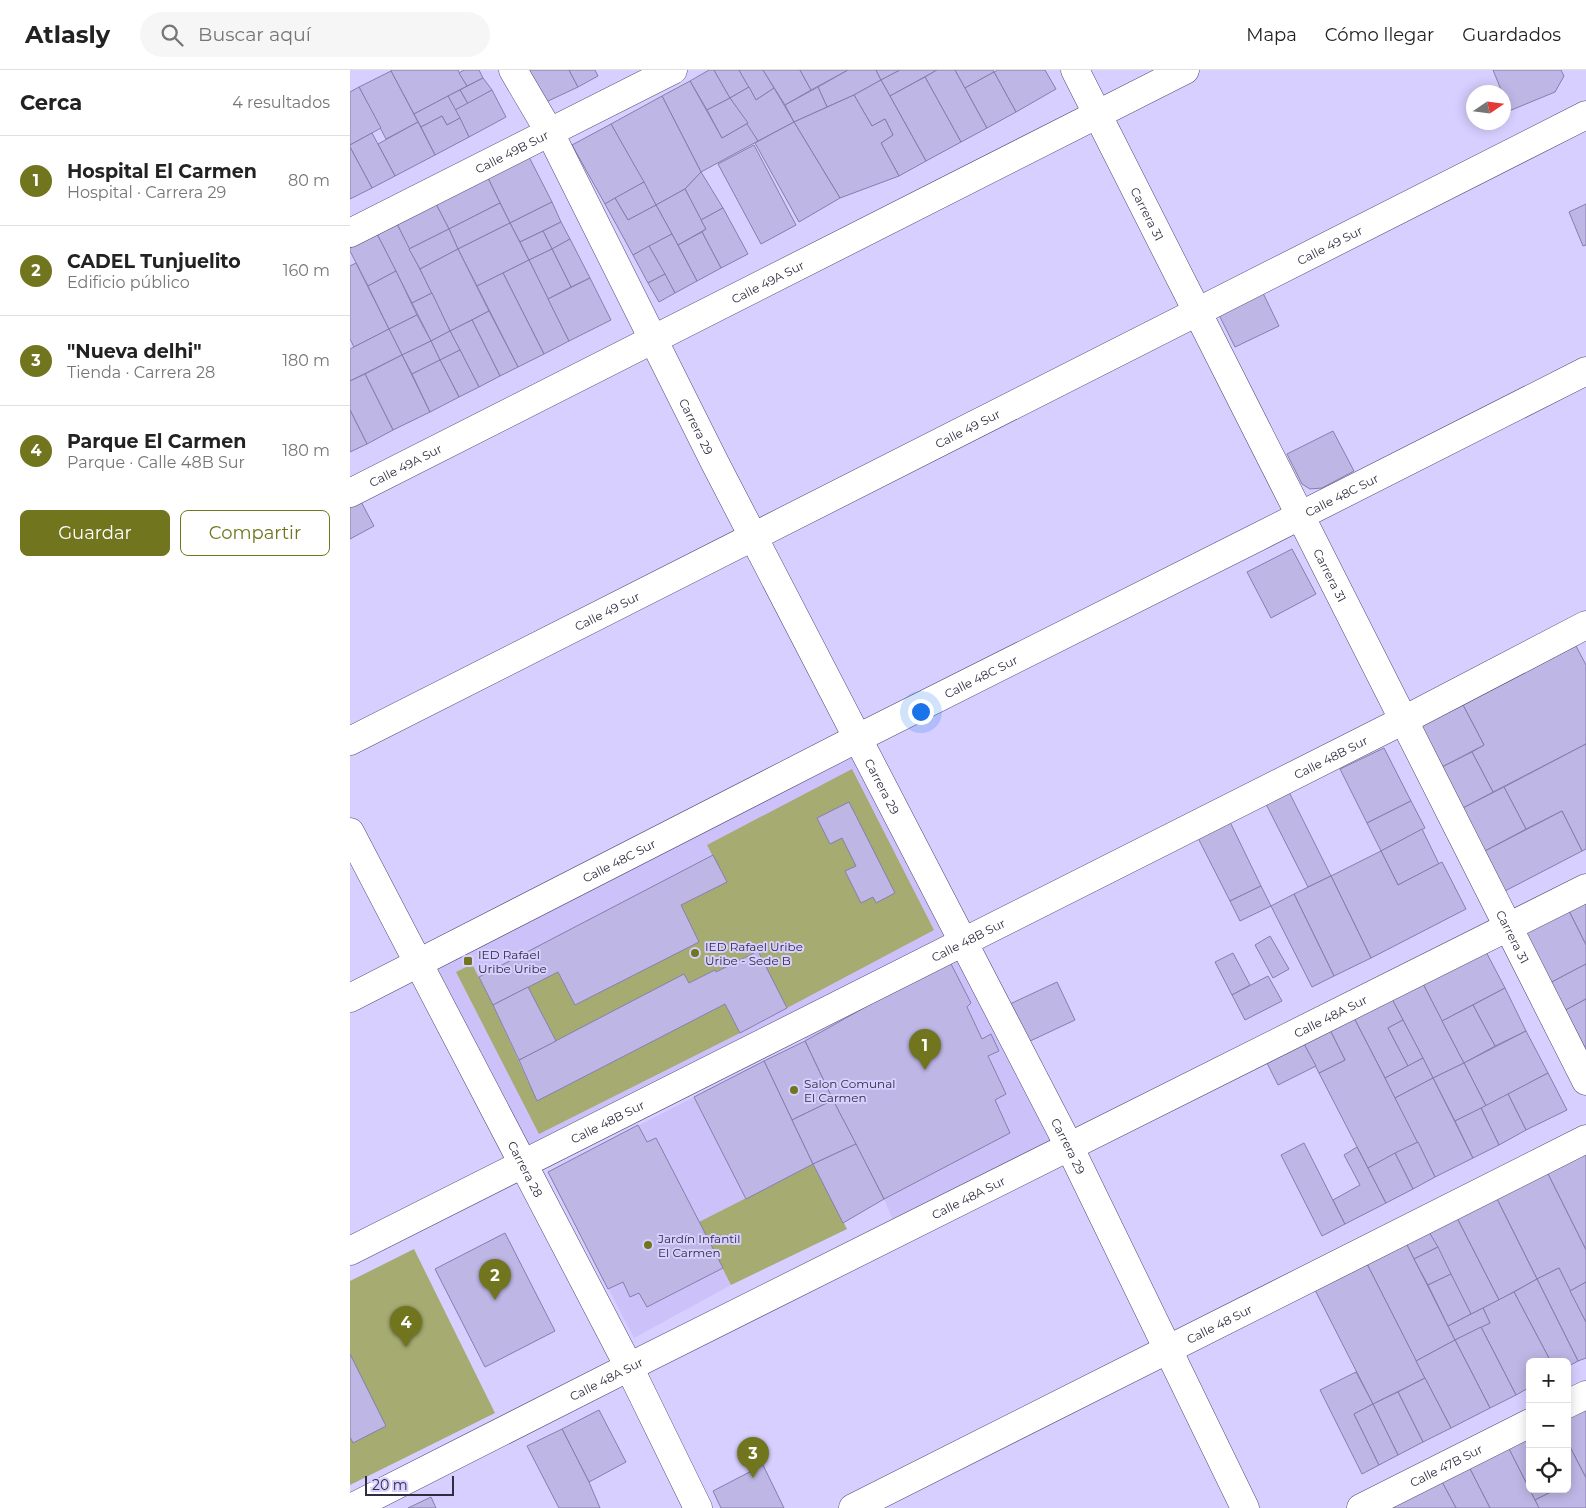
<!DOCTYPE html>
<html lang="es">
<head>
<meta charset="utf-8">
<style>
	:root { --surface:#fff; --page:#f6f6f6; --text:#222; --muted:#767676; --line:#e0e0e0; --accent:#71761e }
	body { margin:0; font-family:Montserrat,sans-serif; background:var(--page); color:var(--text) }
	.controls { position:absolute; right:15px; bottom:15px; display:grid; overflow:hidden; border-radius:8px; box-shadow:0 2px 12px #0003 }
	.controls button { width:45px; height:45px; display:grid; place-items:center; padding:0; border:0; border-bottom:1px solid var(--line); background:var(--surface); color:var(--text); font:25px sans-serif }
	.compass { position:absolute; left:1116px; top:15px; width:45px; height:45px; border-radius:50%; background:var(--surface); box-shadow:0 2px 12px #0003; rotate:77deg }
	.scale { position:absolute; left:15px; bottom:12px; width:89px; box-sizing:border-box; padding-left:5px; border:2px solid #302d3f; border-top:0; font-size:14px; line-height:18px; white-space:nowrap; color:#302d3f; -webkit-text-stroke:4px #d7cfff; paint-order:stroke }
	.you { position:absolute; left:570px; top:641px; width:18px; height:18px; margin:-12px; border:4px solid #fff; border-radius:50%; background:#1a73e8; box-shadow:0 0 0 8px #1a73e833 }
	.badge { display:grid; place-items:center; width:32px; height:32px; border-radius:50%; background:var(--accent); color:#fff; font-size:16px; font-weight:700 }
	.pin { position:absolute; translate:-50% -41px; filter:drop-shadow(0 1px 2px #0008) }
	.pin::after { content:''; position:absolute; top:26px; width:18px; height:15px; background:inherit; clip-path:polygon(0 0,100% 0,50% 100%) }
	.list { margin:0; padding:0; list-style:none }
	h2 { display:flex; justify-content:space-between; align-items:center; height:65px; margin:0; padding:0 20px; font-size:21px }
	h2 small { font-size:16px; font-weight:400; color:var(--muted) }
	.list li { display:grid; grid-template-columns:32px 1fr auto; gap:15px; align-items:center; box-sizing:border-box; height:90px; padding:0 20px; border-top:1px solid var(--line) }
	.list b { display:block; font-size:19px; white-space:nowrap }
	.list p { margin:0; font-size:16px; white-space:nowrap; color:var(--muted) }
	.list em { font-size:16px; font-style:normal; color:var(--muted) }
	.actions { display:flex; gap:10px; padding:15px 20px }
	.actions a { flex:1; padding:11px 0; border:1px solid var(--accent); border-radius:8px; text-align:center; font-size:18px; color:var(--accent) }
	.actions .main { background:var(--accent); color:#fff }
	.icon { flex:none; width:28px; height:28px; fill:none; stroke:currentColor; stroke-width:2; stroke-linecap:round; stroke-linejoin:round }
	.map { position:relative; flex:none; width:1236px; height:1438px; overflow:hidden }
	header { display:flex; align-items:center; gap:30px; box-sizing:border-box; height:70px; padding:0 25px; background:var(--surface); border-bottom:1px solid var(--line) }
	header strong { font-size:24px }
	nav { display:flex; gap:28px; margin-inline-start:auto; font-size:18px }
	.search { width:350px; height:45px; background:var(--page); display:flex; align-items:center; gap:12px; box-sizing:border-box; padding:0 18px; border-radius:28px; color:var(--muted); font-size:19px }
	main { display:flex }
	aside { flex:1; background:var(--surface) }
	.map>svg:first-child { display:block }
	.built { fill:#ccc2f9 }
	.green { fill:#a6ab71 }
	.building { fill:#beb6e5; stroke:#867eaa }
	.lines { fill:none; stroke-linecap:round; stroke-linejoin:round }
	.minor-casing { stroke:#514972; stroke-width:29 }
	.minor { stroke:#fff; stroke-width:28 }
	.poi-dot { fill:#71761e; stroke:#d7cfff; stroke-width:2 }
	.labels { text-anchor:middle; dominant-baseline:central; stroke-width:4; stroke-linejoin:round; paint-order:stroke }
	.street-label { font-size:12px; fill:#302d3f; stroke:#d7cfff }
	.poi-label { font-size:12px; fill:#302d3f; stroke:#d7cfff; text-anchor:start }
</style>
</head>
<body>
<header>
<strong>Atlasly</strong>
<div class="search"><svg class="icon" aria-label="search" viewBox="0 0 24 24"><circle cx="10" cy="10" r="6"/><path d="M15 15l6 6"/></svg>Buscar aquí</div>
<nav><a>Mapa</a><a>Cómo llegar</a><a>Guardados</a></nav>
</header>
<main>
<aside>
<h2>Cerca<small>4 resultados</small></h2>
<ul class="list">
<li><span class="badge">1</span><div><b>Hospital El Carmen</b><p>Hospital · Carrera 29</p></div><em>80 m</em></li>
<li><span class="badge">2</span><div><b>CADEL Tunjuelito</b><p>Edificio público</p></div><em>160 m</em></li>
<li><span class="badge">3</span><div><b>&quot;Nueva delhi&quot;</b><p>Tienda · Carrera 28</p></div><em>180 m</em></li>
<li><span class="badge">4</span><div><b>Parque El Carmen</b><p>Parque · Calle 48B Sur</p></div><em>180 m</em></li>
</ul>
<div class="actions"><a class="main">Guardar</a><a>Compartir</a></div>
</aside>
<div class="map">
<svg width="1236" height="1438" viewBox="0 0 1236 1438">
	<rect width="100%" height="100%" fill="#d7cfff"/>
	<g class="built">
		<polygon points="508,668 719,1076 547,1160 534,1129 483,1030 448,955 175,1089 77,894"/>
		<polygon points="414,991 463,1094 497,1159 381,1215 284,1268 198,1102"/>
	</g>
	<g class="green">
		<polygon points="502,699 584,860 437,938 407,881 366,902 365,900 339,913 334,905 206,971 178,917 208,902 225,935 349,872 331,835 376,812 357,775"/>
		<polygon points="122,894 143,935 187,1031 375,934 390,963 189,1064 106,902"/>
		<polygon points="463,1094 497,1159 381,1215 349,1152"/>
		<polygon points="64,1179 145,1343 0,1415 0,1211"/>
	</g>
	<g class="building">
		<polygon points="42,0 108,0 117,16 64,44 41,1"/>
		<polygon points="114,0 129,0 133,8 117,16 109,3"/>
		<polygon points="176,0 219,0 228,17 196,32"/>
		<polygon points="219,0 245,0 248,6 228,17"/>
		<polygon points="359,0 364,0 380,28 357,40 340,11"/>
		<polygon points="364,0 389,0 399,17 380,28"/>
		<polygon points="389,0 413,0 424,18 406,30"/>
		<polygon points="413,0 450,0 461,20 435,35"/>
		<polygon points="450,0 498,0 461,20"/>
		<polygon points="498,0 526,0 531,10 504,25 477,37 468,17"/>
		<polygon points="526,0 550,0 531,10"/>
		<polygon points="550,0 587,0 540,26 531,10"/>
		<polygon points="587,0 605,0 637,58 611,72 575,7"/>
		<polygon points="605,0 643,0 644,2 615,18"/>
		<polygon points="648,0 695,0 706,19 666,42 644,2"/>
		<polygon points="1143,0 1211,0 1214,6 1205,22 1159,41 1154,27 1154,22 1152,22"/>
		<polygon points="41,1 68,52 36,69 9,17"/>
		<polygon points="644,2 666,42 637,58 615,18"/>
		<polygon points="575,7 611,72 576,91 540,26"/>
		<polygon points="133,8 142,20 118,34 110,20"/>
		<polygon points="531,10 576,91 549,106 531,73 543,65 535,49 522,56 504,25"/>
		<polygon points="340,11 372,68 398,53 408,71 351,102 312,26"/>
		<polygon points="9,17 31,58 0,75 0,22"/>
		<polygon points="399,17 406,30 424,18 444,52 408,71 380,28"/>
		<polygon points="468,17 477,37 444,52 435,35"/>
		<polygon points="110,20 118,34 105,40 98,26"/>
		<polygon points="142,20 156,47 119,67 105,40"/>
		<polygon points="504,25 522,56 535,49 543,65 531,73 549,106 490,128 444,52"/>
		<polygon points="98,26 110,48 97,55 92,46 71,57 64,44"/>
		<polygon points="312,26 351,102 335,119 306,135 261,54"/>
		<polygon points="380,28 398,53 372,68 357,40"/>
		<polygon points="92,46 97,55 110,48 119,67 85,85 71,57"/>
		<polygon points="68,52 85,85 45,106 28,74"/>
		<polygon points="444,52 490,128 449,152 405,73"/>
		<polygon points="261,54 294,112 255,134 222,75"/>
		<polygon points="22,63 45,106 22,118 0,77 0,75"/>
		<polygon points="404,75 446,155 411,174 368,94"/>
		<polygon points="0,77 22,118 0,129"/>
		<polygon points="179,87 202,132 160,153 138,108"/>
		<polygon points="351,102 373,138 351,150 335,119"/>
		<polygon points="138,108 150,133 99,159 86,134"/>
		<polygon points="294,112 306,135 278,150 265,128"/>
		<polygon points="335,119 356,159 328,175 306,135"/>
		<polygon points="265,128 278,150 306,135 322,164 283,185 255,134"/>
		<polygon points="202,132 211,152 170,172 160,153"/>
		<polygon points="150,133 160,153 108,179 99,159"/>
		<polygon points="86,134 99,159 59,179 47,154"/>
		<polygon points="1236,134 1236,175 1233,176 1219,142"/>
		<polygon points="373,138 398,184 371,198 352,162 356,159 351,150"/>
		<polygon points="211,152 220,169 202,179 193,161"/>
		<polygon points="160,153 179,190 127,216 108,179"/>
		<polygon points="47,154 82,223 62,233 27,164"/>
		<polygon points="99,159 108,179 70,199 59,179"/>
		<polygon points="193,161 202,179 179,190 170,172"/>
		<polygon points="352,162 371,198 347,211 328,175"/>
		<polygon points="27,164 46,201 18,216 0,181 0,178"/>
		<polygon points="322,164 347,211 325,223 299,176"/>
		<polygon points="220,169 240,208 221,217 202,179"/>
		<polygon points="299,176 315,204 298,213 283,185"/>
		<polygon points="108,179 139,241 100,261 70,199"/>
		<polygon points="202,179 221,217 198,229 179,190"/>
		<polygon points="179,190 219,271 194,284 153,203"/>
		<polygon points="6,193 39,259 4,277 0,269 0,196"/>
		<polygon points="46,201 67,245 39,259 18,216"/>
		<polygon points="153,203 194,284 168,297 127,216"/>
		<polygon points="315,204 325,223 309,232 298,213"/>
		<polygon points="240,208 261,250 219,271 198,229"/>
		<polygon points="82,223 100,261 81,271 62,233"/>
		<polygon points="913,223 929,256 885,277 869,245"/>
		<polygon points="139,241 168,297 150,306 122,250"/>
		<polygon points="67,245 81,271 52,285 39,259"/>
		<polygon points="122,250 150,306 129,317 100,261"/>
		<polygon points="39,259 52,285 0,311 0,279"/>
		<polygon points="100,261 110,280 90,290 81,271"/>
		<polygon points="81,271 90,290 62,304 52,285"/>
		<polygon points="110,280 129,317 109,327 90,290"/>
		<polygon points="52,285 80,342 43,360 15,304"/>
		<polygon points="90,290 109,327 80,342 62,304"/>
		<polygon points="15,304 43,360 17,374 0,340 0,311"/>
		<polygon points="0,340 17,374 0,382"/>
		<polygon points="983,361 1004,401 972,418 960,419 952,414 937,384"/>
		<polygon points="9,428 24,456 0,469 0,432"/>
		<polygon points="942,479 966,524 921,548 897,502"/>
		<polygon points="1226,576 1236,595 1236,674 1143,722 1122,682 1134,675 1113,635"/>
		<polygon points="1113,635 1134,675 1092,697 1071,656"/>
		<polygon points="1236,674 1236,779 1232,781 1212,741 1176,759 1154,717"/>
		<polygon points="1034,678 1061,731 1017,753 990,699"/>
		<polygon points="1122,682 1143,722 1113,738 1092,697"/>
		<polygon points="1154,717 1176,759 1135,781 1113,738"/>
		<polygon points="939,722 981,806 958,817 916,734"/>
		<polygon points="1061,731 1075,758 1031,781 1017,753"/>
		<polygon points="499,732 545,823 526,833 523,827 511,833 495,801 506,796 492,768 480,774 467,748"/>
		<polygon points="1212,741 1232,781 1155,821 1135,781"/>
		<polygon points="880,752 911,816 880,831 848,768"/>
		<polygon points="1072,759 1089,794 1048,815 1031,781"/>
		<polygon points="1031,781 1048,815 1092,792 1116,839 1021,888 981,806"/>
		<polygon points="363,785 377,812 331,835 349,872 225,935 208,902 143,935 129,907"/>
		<polygon points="981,806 1021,888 984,906 944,824"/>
		<polygon points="911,816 921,836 890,851 880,831"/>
		<polygon points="944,824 984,906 962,917 921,836"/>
		<polygon points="1236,828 1236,875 1217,837"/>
		<polygon points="1217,837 1236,875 1236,894 1198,914 1171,861"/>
		<polygon points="920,866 939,899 923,908 905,875"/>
		<polygon points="1134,878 1155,918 1092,951 1071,910"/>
		<polygon points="408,881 437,938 390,963 375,934 187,1031 169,990 334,904 339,913 365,900 366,902"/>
		<polygon points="883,883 900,915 882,925 865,892"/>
		<polygon points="599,890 621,933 617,937 632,969 641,964 649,981 638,986 656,1024 645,1030 660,1063 534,1129 483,1030 455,971"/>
		<polygon points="1236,894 1236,929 1212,942 1198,914"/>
		<polygon points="918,906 932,931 895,950 882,925"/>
		<polygon points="1071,910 1114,993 1083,1008 1041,927"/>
		<polygon points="707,912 725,950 678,972 660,934"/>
		<polygon points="178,917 206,971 169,990 143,935"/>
		<polygon points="1155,918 1176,961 1145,976 1123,935"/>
		<polygon points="1041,927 1053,950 1038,958 1058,996 1035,1008 1003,946"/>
		<polygon points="1236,929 1236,979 1232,981 1212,942"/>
		<polygon points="1123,935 1145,976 1114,993 1092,951"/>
		<polygon points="1003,946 1068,1072 1018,1098 969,1003 995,990 979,958"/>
		<polygon points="1053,950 1073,988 1058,996 1038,958"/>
		<polygon points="979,958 995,990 969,1003 953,972"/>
		<polygon points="1176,961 1198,1003 1136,1036 1114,993"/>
		<polygon points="455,971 483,1030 442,1050 414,991"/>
		<polygon points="953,972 966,996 928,1015 916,991"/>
		<polygon points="1073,988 1083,1008 1045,1028 1035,1008"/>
		<polygon points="414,991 463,1094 396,1129 344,1027"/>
		<polygon points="1114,993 1136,1036 1105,1051 1083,1008"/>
		<polygon points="1198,1003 1217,1040 1176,1060 1158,1024"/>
		<polygon points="1083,1008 1123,1088 1085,1107 1045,1028"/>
		<polygon points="1158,1024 1176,1060 1149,1075 1131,1038"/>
		<polygon points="483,1030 506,1074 463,1094 442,1050"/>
		<polygon points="1131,1038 1149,1075 1123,1088 1105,1051"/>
		<polygon points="288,1055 297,1072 306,1068 373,1198 297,1237 289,1223 280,1227 273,1212 258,1219 198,1102"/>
		<polygon points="1068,1072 1085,1107 1063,1119 1045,1083"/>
		<polygon points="954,1073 995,1154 972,1166 931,1085"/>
		<polygon points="506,1074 534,1129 493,1153 463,1094"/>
		<polygon points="1007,1077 1036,1133 995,1154 983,1130 1010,1115 994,1085"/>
		<polygon points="1236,1078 1236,1180 1196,1100"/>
		<polygon points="1045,1083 1063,1119 1036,1133 1018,1098"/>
		<polygon points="1196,1100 1236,1180 1236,1212 1220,1221 1209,1198 1187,1209 1146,1127"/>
		<polygon points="1146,1127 1187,1209 1149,1230 1107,1148"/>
		<polygon points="1107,1148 1149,1230 1121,1244 1079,1162"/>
		<polygon points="1079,1162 1088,1177 1064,1189 1056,1173"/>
		<polygon points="155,1163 205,1261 135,1297 85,1199"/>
		<polygon points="1056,1173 1105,1270 1066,1291 1017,1194"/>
		<polygon points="1088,1177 1101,1204 1078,1215 1064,1189"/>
		<polygon points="1017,1194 1075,1308 1023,1334 964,1218"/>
		<polygon points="1209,1198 1236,1252 1236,1288 1228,1291 1187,1209"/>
		<polygon points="1101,1204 1121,1244 1098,1256 1078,1215"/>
		<polygon points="1187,1209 1228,1291 1217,1297 1217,1292 1201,1292 1164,1222"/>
		<polygon points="1236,1212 1236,1252 1220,1221"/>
		<polygon points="1164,1222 1201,1292 1180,1292 1180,1317 1166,1325 1131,1257 1140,1253 1133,1238"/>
		<polygon points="1133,1238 1140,1253 1105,1270 1098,1256"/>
		<polygon points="1131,1257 1166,1325 1140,1338 1105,1270"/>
		<polygon points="1105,1270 1140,1338 1101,1358 1066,1291"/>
		<polygon points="0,1284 36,1356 3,1373 0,1367"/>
		<polygon points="1006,1302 1023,1334 1004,1344 1029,1395 1012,1404 970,1320"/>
		<polygon points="1075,1308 1101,1358 1073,1372 1048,1322"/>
		<polygon points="1048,1322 1073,1372 1048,1385 1023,1334"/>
		<polygon points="1023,1334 1048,1385 1029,1395 1004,1344"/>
		<polygon points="1236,1335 1236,1408 1217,1371 1217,1344"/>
		<polygon points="249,1340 276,1392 239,1412 212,1359"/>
		<polygon points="212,1359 239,1412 250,1438 209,1438 177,1376"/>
		<polygon points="1180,1364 1180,1419 1207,1419 1185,1430 1157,1375"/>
		<polygon points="1217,1371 1236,1408 1236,1438 1189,1438 1185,1430 1207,1419 1217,1419"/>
		<polygon points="1157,1375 1189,1438 1140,1438 1118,1395"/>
		<polygon points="413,1395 434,1438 371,1438 363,1421"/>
		<polygon points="1118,1395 1140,1438 1106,1438 1091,1410"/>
		<polygon points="1091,1410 1106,1438 1038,1438"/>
		<polygon points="81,1427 86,1438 58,1438"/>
	</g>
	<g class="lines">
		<defs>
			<g id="minor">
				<path id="s1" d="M163,0L200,63L365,393L719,1076L895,1438"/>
				<path id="s2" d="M725,0L1236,1011"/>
				<path id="s3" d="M0,163L323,0"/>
				<path id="s4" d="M0,423L835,0"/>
				<path id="s5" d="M0,671L1236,45"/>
				<path id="s6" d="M0,762L279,1297L348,1438"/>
				<path id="s7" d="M0,928L508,668L908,467L1236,301"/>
				<path id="s8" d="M0,1181L1054,650L1236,555"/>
				<polyline points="1217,1334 1236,1325"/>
				<path id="s9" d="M1,1438L279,1297L1236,818"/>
				<path id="s10" d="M503,1438L1236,1069"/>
				<path id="s11" d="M1011,1438L1180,1353"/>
			</g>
		</defs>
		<use href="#minor" class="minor-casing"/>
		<use href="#minor" class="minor"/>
	</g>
	<g class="poi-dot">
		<circle cx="345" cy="883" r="5"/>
		<rect x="113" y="886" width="10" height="10" rx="2.5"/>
		<circle cx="444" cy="1020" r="5"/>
		<circle cx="298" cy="1175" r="5"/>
	</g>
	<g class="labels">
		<g class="street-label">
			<text stroke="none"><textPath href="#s3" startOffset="181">Calle 49B Sur</textPath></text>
			<text stroke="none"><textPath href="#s2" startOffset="161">Carrera 31</textPath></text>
			<text stroke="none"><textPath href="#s5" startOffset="1098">Calle 49 Sur</textPath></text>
			<text stroke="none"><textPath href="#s4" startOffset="468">Calle 49A Sur</textPath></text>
			<text stroke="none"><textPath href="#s1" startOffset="401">Carrera 29</textPath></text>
			<text stroke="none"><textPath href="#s5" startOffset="692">Calle 49 Sur</textPath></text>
			<text stroke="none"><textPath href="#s4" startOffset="62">Calle 49A Sur</textPath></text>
			<text stroke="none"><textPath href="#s7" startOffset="1112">Calle 48C Sur</textPath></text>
			<text stroke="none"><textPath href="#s2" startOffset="566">Carrera 31</textPath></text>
			<text stroke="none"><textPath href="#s5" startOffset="288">Calle 49 Sur</textPath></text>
			<text stroke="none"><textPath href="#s7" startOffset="708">Calle 48C Sur</textPath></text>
			<text stroke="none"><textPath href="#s8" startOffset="1098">Calle 48B Sur</textPath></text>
			<text stroke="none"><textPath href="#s1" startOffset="806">Carrera 29</textPath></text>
			<text stroke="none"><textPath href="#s7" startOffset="302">Calle 48C Sur</textPath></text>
			<text stroke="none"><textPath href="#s2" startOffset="971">Carrera 31</textPath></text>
			<text stroke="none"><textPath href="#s8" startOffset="692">Calle 48B Sur</textPath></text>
			<text stroke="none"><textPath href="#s9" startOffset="1096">Calle 48A Sur</textPath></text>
			<text stroke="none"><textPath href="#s8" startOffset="288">Calle 48B Sur</textPath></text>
			<text stroke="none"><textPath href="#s1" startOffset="1211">Carrera 29</textPath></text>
			<text stroke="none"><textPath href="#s6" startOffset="380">Carrera 28</textPath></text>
			<text stroke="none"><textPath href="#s9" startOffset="691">Calle 48A Sur</textPath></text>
			<text stroke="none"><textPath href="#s10" startOffset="410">Calle 48 Sur</textPath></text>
			<text stroke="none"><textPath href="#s9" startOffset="286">Calle 48A Sur</textPath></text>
			<text stroke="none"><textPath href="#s11" startOffset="95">Calle 47B Sur</textPath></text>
		</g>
		<g class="poi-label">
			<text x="355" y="876">IED Rafael Uribe<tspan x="355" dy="14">Uribe - Sede B</tspan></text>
			<text x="128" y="884">IED Rafael<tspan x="128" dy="14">Uribe Uribe</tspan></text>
			<text x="454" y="1013">Salon Comunal<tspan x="454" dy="14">El Carmen</tspan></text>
			<text x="308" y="1168">Jardín Infantil<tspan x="308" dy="14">El Carmen</tspan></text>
		</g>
	</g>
</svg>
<div class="controls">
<button>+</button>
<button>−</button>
<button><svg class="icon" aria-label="locate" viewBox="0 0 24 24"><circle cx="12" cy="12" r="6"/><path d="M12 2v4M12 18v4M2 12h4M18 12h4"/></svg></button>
</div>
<svg class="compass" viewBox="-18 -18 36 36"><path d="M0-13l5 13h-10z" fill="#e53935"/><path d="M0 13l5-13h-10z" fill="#767676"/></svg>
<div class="scale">20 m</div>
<div class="you"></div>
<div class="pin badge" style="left:575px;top:1000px">1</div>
<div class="pin badge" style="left:145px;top:1230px">2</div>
<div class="pin badge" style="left:403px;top:1408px">3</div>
<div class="pin badge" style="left:56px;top:1277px">4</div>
</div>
</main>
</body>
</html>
